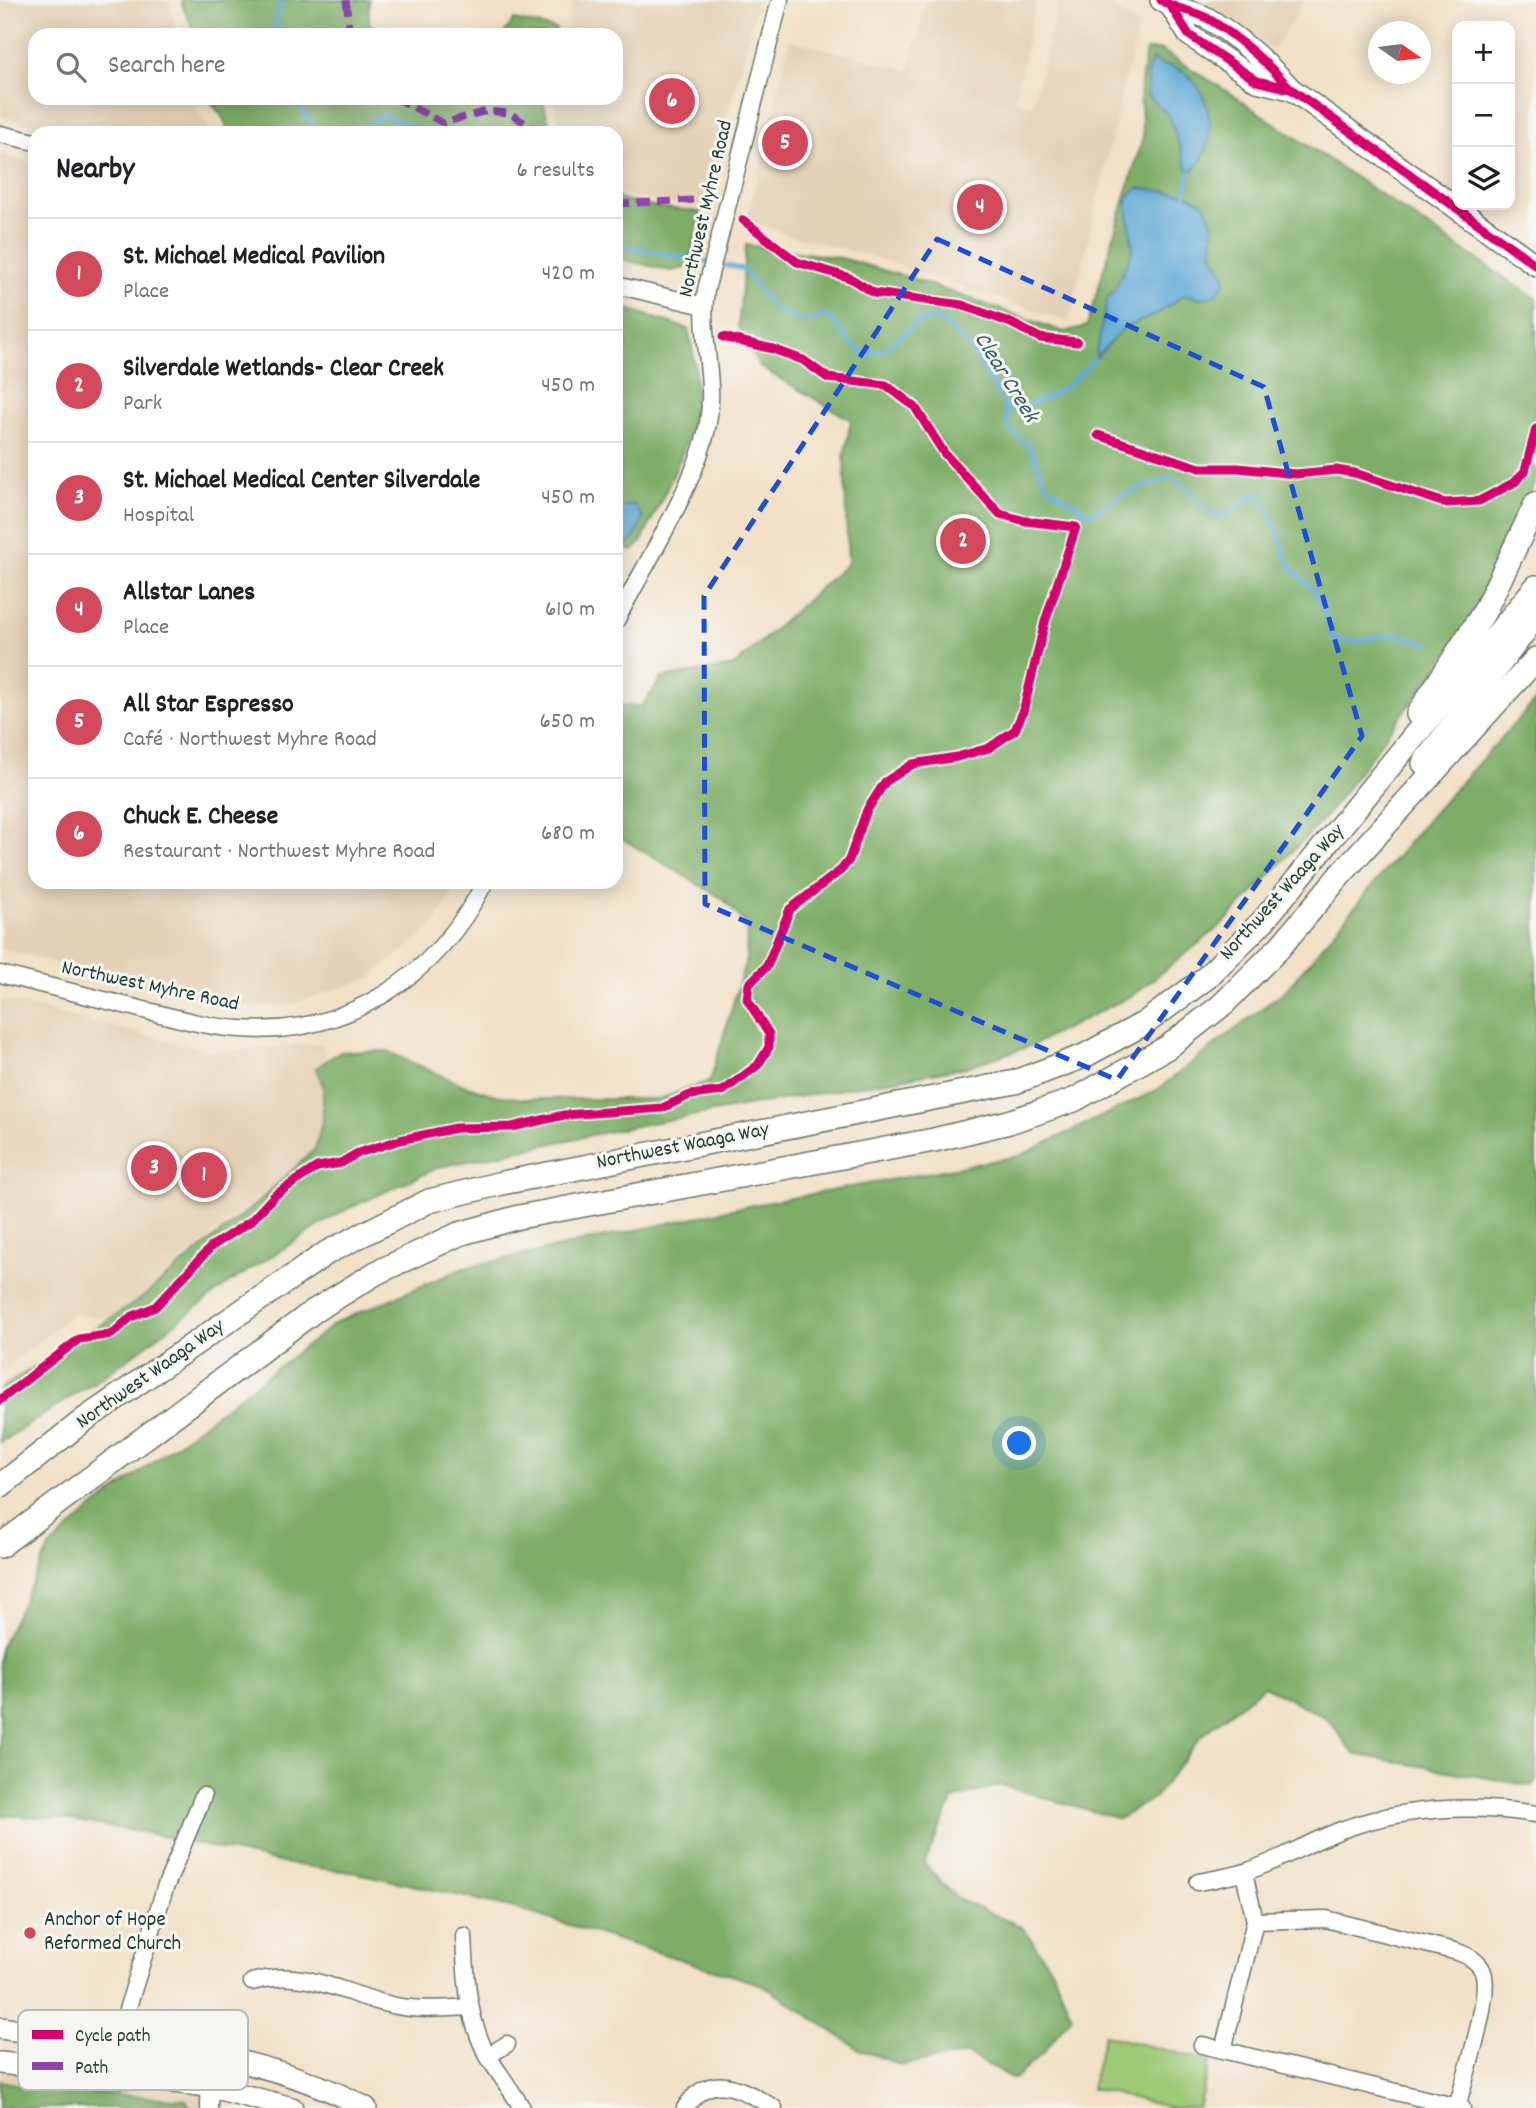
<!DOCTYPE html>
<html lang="en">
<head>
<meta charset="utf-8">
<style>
	:root { --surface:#fff; --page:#f2f2f2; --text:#202124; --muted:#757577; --line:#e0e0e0; --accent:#d1495b }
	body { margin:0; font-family:Dekko,sans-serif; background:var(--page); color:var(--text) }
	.controls { position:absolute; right:21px; top:21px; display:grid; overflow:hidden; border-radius:14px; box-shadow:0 4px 18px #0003 }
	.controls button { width:63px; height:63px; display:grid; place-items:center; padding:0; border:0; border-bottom:2px solid var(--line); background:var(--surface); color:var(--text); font:35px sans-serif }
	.compass { position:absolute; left:1368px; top:21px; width:63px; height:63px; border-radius:50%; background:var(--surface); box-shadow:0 4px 18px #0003; rotate:104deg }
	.you { position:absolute; left:1020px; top:1444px; width:24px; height:24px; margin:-18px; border:5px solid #fff; border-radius:50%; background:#1a73e8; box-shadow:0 0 0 10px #1a73e833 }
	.badge { display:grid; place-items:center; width:46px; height:46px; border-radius:50%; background:var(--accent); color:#fff; font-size:23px; font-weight:700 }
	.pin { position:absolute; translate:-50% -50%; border:4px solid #fff; box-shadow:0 2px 7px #0006 }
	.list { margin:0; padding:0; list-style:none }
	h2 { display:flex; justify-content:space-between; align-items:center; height:91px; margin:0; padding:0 28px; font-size:30px }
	h2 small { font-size:23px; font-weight:400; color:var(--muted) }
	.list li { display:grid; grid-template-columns:46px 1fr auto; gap:21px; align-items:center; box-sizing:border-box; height:112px; padding:0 28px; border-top:2px solid var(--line) }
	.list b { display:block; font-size:26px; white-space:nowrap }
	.list p { margin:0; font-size:23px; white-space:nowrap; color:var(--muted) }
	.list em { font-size:23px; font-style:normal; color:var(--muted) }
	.icon { flex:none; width:38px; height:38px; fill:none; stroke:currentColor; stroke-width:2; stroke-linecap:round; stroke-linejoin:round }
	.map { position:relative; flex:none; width:1536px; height:2108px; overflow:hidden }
	.search { position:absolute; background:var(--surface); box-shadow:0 4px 18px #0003; left:28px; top:28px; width:595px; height:77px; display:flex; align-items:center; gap:18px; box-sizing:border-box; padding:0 24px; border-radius:21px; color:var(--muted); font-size:26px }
	.panel { position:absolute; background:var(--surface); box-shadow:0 4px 18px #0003; left:28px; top:126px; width:595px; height:763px; border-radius:21px }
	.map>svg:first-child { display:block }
	.built { fill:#e5d1b6 }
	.green { fill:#9ec977; stroke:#5e8356; stroke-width:2 }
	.forest { fill:#7ead68; stroke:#4e754e; stroke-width:2; fill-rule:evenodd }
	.water { fill:#5ea9d6; stroke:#3e7385; stroke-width:2 }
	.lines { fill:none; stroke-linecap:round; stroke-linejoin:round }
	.stream { stroke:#5ea9d6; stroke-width:4.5 }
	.minor-casing { stroke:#697667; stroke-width:19 }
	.major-casing { stroke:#697667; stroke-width:24 }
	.highway-casing { stroke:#697667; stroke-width:26 }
	.minor { stroke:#fff; stroke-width:16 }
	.major { stroke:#fff; stroke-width:21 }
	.highway { stroke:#fff; stroke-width:23 }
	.quiet { stroke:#8e44ad; stroke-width:7; stroke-dasharray:14 7; stroke-linecap:butt }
	.cycleway-casing { stroke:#f6f6f2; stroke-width:13 }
	.cycleway { stroke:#d6006c; stroke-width:9 }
	.marked { fill:none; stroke:#1d4ed8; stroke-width:5; stroke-dasharray:14 9; stroke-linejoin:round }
	.poi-dot { fill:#d1495b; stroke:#f6f6f2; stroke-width:2.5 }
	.labels { text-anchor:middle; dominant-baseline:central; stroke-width:6; stroke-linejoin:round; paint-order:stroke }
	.street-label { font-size:21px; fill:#1f3d34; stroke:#f6f6f2 }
	.poi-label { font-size:21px; fill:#1f3d34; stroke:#f6f6f2; text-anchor:start }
	.water-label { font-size:23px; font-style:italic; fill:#325d65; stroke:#f6f6f2 }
	.key { fill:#f6f6f2; stroke:#b6beb9; stroke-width:2 }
	.key-label { font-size:19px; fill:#1f3d34 }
</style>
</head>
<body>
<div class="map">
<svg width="1536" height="2108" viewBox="0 0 1536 2108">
	<rect width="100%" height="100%" fill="#f6f6f2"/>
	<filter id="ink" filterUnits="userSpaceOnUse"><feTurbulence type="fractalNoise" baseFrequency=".0143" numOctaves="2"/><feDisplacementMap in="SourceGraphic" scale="14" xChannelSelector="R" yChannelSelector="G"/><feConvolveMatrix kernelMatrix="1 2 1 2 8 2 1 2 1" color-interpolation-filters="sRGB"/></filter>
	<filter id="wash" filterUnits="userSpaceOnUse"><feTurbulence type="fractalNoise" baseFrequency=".00686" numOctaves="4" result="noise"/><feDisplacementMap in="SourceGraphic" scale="28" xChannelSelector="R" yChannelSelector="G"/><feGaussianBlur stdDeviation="1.57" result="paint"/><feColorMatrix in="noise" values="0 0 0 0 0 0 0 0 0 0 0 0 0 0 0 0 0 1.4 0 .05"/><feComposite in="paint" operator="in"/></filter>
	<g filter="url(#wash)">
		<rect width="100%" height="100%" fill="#f2e1c7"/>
		<g class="built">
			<polygon points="0,0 169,0 176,35 35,35 35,98 190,98 211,133 64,133 0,116"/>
			<polygon points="573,0 758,0 703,209 616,194 616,133 559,133 555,98 616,98 616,35 565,35"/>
			<polygon points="927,0 1037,0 1014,100 1032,105 1059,0 1105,0 1138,26 1069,322 867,255 788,235 747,219 790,40 909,70"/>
			<polygon points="1202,0 1301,0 1297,14 1272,50"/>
			<polygon points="0,155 35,164 35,882 459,882 434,925 370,978 296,1003 259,1007 160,990 0,949"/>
			<polygon points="0,999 216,1052 322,1043 356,1141 261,1194 113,1319 74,1313 0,1373"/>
			<polygon points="0,2063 208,2086 209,2108 0,2108"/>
		</g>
		<polygon class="green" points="1104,2035 1210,2061 1198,2108 1171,2108 1091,2088"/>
		<g class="forest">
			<path d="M182,0H369V22L380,35H195C193,23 181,11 182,0Z"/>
			<polygon points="514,20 556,29 555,35 503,35"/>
			<path d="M1146,50H1161L1222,88L1536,299V408L1524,453L1536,470V477L1507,556L1462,634L1326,816L1222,925L1133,995L1033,1045L966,1067L640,1125L439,1167L341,1212L229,1283L113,1370L0,1443V1389L139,1300L259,1201L315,1149L323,1119V1085L316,1068L339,1052L386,1051L463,1085L495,1095L524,1099H659L710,1081L746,960L747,925L723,899L616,835V705L642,706L662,678L734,666L848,563L844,457L851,420L760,367L738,327L746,245L841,258L914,279L1064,332L1087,326L1143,137L1140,88ZM1153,59L1161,65L1189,173L1169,116L1147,95L1148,70ZM1138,188L1186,194L1211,214C1213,226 1210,238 1212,250C1215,273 1236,272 1214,296L1198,298L1185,294L1155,315L1123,328L1096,357L1107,300L1116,287L1133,249L1126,198Z"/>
			<polygon points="208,98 542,98 552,133 229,133 223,118"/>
			<polygon points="616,198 657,207 701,212 688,267 671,271 616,258"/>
			<path d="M616,305L688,329C712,419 676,465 641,543L632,551L616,543Z"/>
			<polygon points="1536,700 1536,1781 1531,1786 1354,1754 1327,1718 1264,1686 1203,1734 1155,1797 1119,1819 1001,1785 953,1799 924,1864 958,1899 1022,1927 1051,1968 1072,2016 1042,2054 1014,2079 968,2054 900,2065 859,2049 763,1985 511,1907 357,1873 282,1863 153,1834 58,1818 0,1815 0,1649 49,1548 89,1511 337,1322 464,1268 737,1208 1019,1156 1157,1090 1286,990 1433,813"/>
			<polygon points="0,2081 41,2089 186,2100 190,2108 0,2108"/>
		</g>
		<g class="water">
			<path d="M1153,59L1161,65C1210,66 1227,146 1189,173L1169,116L1147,95L1148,70Z"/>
			<polygon points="1138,188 1186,194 1204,203 1213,226 1212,252 1225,276 1224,284 1214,296 1198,298 1185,294 1155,315 1123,328 1095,359 1107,300 1116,287 1133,249 1126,198"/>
			<path d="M634,505L643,518C637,531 633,550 616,547V507Z"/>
		</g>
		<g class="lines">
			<g class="stream">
				<polyline points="273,35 281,0"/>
				<polyline points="295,98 312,125 322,133"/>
				<polyline points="356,133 381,115 431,133"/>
				<polyline points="1186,194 1189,173"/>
				<path d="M616,244L743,269L776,312L809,322L825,314C842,328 845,342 865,354L883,350L919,321L932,318L942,321L966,343L1005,404L1007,424L1015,435L1030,447L1046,485L1090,514L1117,497L1171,477L1189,490L1208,513L1225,516L1257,492C1273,507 1278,541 1289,562C1295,573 1306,582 1314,592C1324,606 1328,622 1332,638C1361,648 1369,634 1397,635C1407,635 1418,641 1428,644"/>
				<path d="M1007,411C1047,402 1067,389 1095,359"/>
			</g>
		</g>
	</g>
	<g filter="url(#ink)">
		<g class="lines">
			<defs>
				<g id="minor">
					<polyline points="0,134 35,142"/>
					<polyline points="616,285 704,306"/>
					<path d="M616,621C644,566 698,481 708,423C716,378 699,334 706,290L780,0"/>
					<path d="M0,974C47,986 93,997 140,1009C173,1017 205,1027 240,1029C347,1037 437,976 485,882"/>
					<path d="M1198,1882C1213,1879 1230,1877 1245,1872C1280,1861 1310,1841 1344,1829C1406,1807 1471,1804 1536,1814"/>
					<path d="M1255,1921L1326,1919L1458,1952C1468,1956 1479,1961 1483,1972C1492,1995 1464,2080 1457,2107"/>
					<path d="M464,1936C466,1977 467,2021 489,2058C500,2075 512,2091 522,2108"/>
					<path d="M252,1982C313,1965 353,2002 410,2008C430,2010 451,2008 470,2007"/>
					<polyline points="1202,2045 1462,2108"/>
					<polyline points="1223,2050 1255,1921 1244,1873"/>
					<polyline points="488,2056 507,2044"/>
					<polyline points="114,2077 117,2042 165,1888 203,1796"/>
					<polyline points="209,2108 210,2056"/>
					<path d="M685,2108C711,2068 743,2090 774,2108"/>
				</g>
				<g id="major">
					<path d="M1161,0C1175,10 1192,10 1207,18C1239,37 1266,62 1291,89L1536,265"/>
					<polyline points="1172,8 1189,35 1257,81 1290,89"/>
					<path d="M0,2028C122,2044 255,2047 366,2108"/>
					<polyline points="0,2063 208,2086 292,2108"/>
				</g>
				<g id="highway">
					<polyline points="1418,714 1484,612 1536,504"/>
					<polyline points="1424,763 1536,616"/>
					<polyline points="0,1486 84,1420 328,1252 429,1201 502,1183 1015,1082 1084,1056 1145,1023 1206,978 1264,920 1536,587"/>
					<polyline points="0,1546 314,1311 376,1273 459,1234 519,1217 934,1140 1009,1122 1074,1100 1168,1047 1222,1005 1280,947 1340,875 1536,659"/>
				</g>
			</defs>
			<use href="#minor" class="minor-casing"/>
			<use href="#major" class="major-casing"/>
			<use href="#highway" class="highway-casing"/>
			<use href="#minor" class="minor"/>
			<use href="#major" class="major"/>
			<use href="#highway" class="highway"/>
			<g class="quiet">
				<polyline points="346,0 350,35"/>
				<polyline points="395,98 443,123 487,111 510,113 540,133"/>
				<polyline points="616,204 714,199"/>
			</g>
			<defs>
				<g id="cycleway">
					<path d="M1161,0C1175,10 1192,10 1207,18C1239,37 1266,62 1291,89L1536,265"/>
					<polyline points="1172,8 1189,35 1257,81 1291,89"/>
					<polyline points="743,220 797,262 850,278 874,293 962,305 1011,323 1040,338 1077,342"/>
					<polyline points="1098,435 1200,468 1238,468 1296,474 1336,470 1355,473 1445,503 1479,501 1515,482 1525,471 1536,429"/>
					<polyline points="0,1400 79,1339 112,1334 131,1317 155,1307 212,1246 251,1221 275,1195 317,1167 341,1163 358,1153 400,1140 456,1128 512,1127 564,1115 662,1108 690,1095 723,1091 758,1065 769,1047 769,1034 747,999 749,984 767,966 790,909 841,870 849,860 867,810 885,782 913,764 957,757 989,748 1015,730 1023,712 1045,622 1076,527 1025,521 1000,514 944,453 915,407 886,385 828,378 803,360 773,349 723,337"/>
				</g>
			</defs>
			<use href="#cycleway" class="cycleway-casing"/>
			<use href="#cycleway" class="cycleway"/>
		</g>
	</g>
	<path class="marked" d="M937,239L1264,387L1362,736L1117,1080L705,904L704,596Z"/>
	<circle class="poi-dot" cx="30" cy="1933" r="7"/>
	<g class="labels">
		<g class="street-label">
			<text transform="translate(707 209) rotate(-77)">Northwest Myhre Road</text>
			<text transform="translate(1283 893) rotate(-48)">Northwest Waaga Way</text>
			<text transform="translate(150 987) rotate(12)">Northwest Myhre Road</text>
			<text transform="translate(683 1147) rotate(-11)">Northwest Waaga Way</text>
			<text transform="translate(151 1375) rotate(-35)">Northwest Waaga Way</text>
		</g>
		<g class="poi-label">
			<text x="44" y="1921">Anchor of Hope<tspan x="44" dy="24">Reformed Church</tspan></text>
		</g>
		<g class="water-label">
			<text transform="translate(1005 378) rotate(58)">Clear Creek</text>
		</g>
	</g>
	<rect x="18" y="2010" width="230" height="80" rx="10" class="key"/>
	<rect x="32" y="2030" width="31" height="9" fill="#d6006c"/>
	<rect x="32" y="2062" width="31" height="8" fill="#8e44ad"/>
	<g class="key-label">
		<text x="75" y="2041">Cycle path</text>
		<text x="75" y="2073">Path</text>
	</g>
</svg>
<div class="controls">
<button>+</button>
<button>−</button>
<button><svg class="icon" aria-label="layers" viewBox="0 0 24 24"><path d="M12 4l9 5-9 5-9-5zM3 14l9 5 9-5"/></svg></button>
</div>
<svg class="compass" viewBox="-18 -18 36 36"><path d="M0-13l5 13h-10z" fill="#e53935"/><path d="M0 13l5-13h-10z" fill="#757577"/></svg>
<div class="you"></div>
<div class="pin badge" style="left:204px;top:1175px">1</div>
<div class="pin badge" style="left:963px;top:541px">2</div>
<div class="pin badge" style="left:154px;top:1168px">3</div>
<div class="pin badge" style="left:980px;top:207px">4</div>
<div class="pin badge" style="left:785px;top:143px">5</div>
<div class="pin badge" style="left:672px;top:101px">6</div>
<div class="search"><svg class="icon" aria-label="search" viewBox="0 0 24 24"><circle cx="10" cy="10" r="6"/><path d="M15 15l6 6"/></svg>Search here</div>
<section class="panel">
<h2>Nearby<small>6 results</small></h2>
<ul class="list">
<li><span class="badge">1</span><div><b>St. Michael Medical Pavilion</b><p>Place</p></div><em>420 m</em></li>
<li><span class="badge">2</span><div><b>Silverdale Wetlands- Clear Creek</b><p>Park</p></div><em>450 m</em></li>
<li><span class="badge">3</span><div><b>St. Michael Medical Center Silverdale</b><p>Hospital</p></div><em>450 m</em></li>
<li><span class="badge">4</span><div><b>Allstar Lanes</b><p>Place</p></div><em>610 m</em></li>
<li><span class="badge">5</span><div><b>All Star Espresso</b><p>Café · Northwest Myhre Road</p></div><em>650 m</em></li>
<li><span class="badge">6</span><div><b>Chuck E. Cheese</b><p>Restaurant · Northwest Myhre Road</p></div><em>680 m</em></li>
</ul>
</section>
</div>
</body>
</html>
